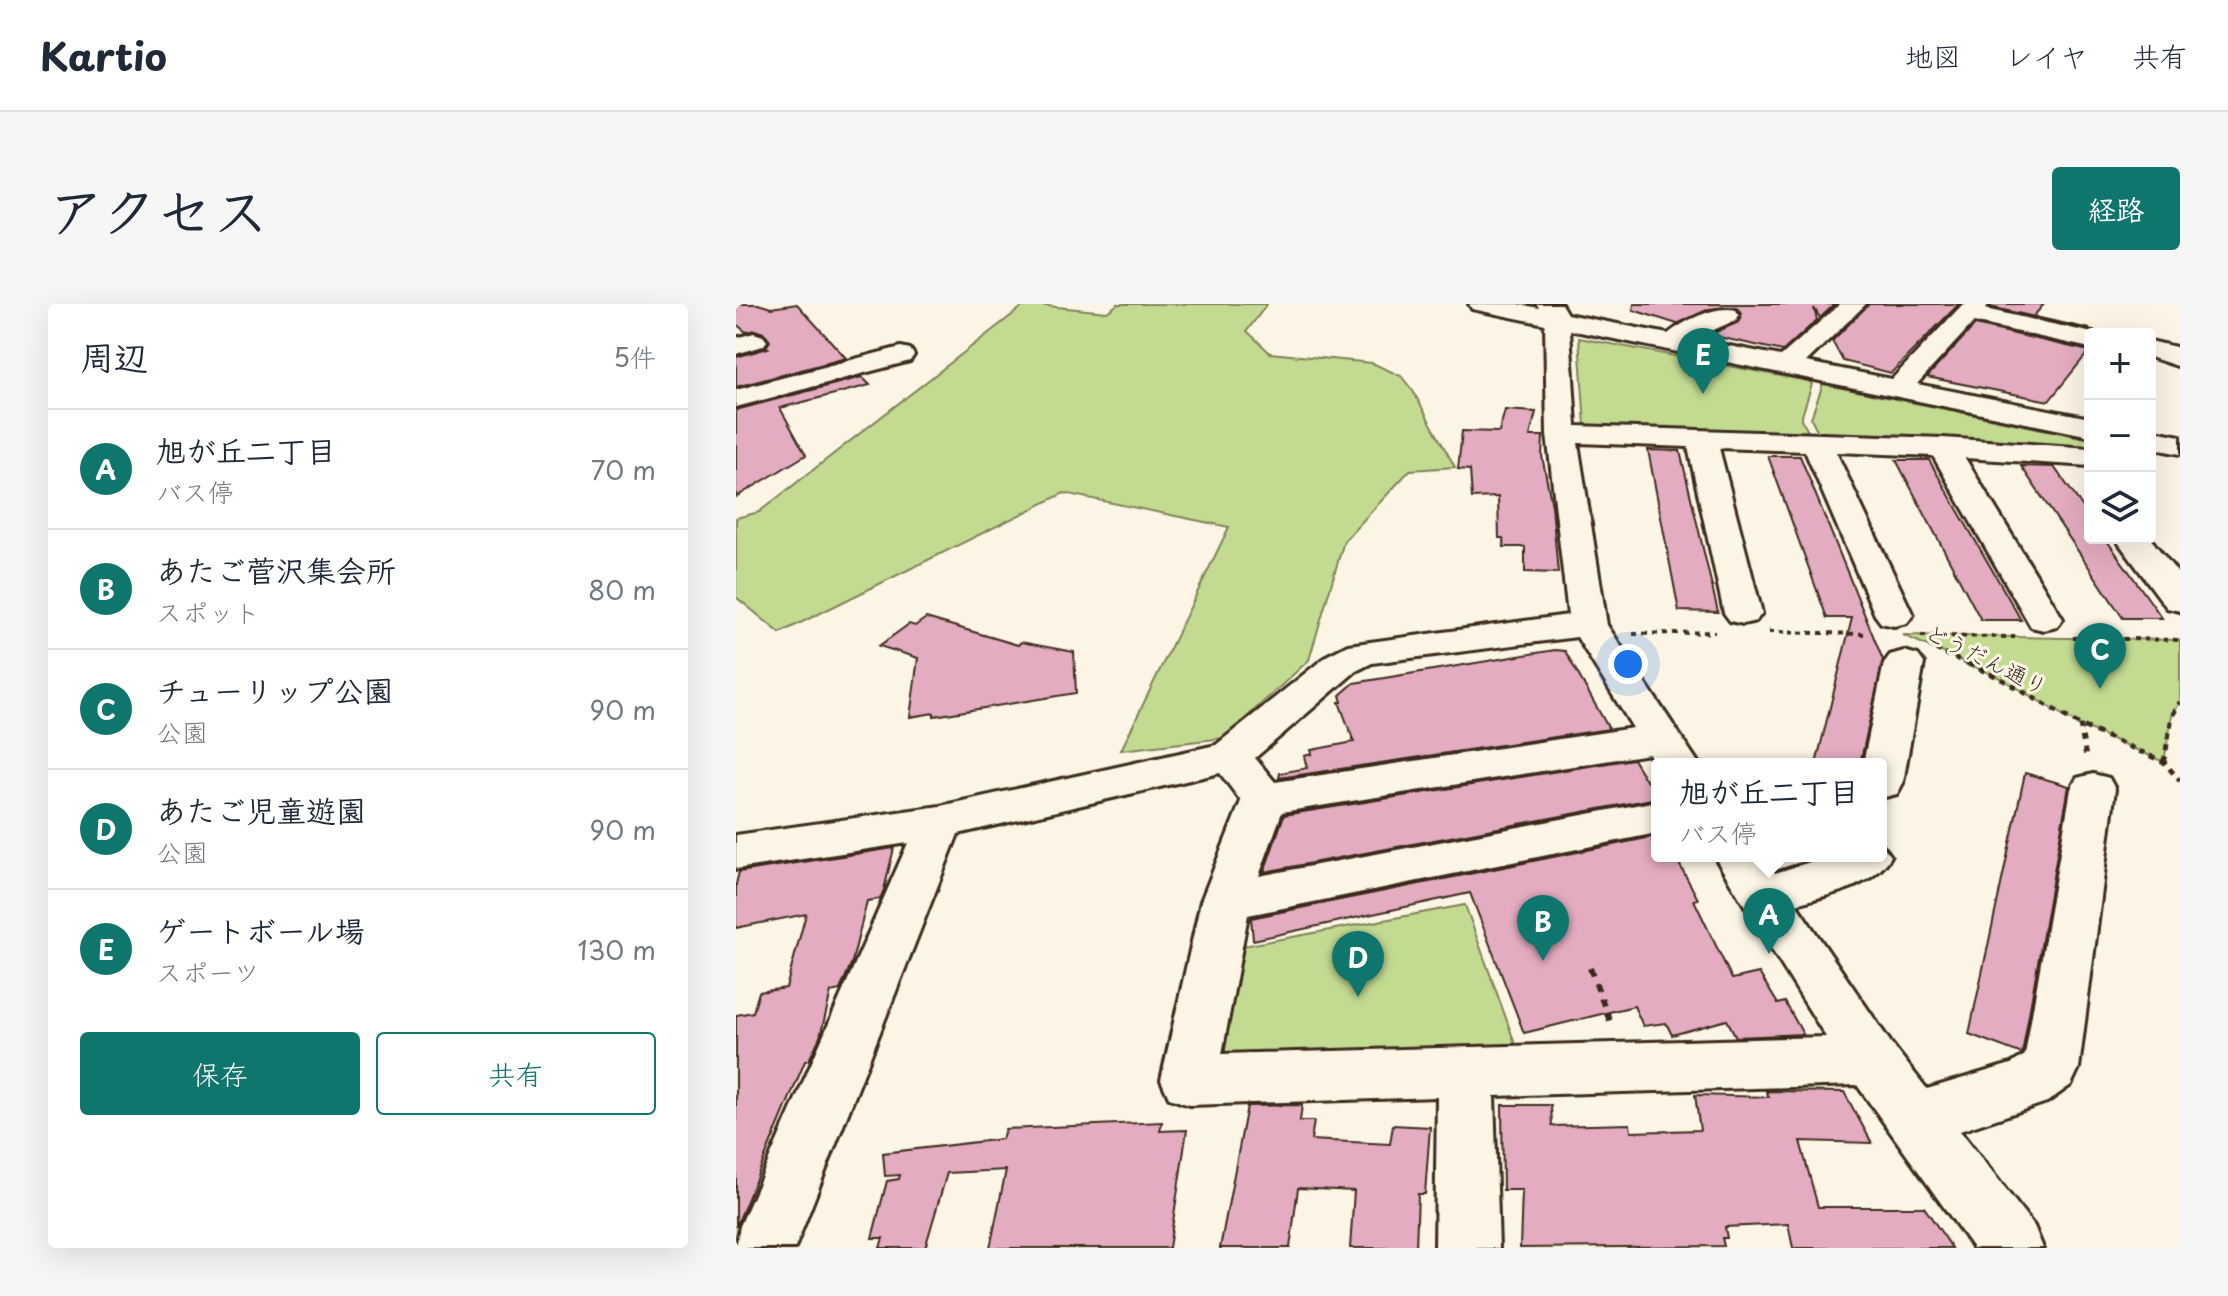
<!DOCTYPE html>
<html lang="ja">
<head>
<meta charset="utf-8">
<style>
	:root { --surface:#fff; --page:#f6f6f7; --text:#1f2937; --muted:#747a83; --line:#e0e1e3; --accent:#0f766e }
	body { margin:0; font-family:"Playpen Sans","Klee One",sans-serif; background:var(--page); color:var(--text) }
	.controls { position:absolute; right:24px; top:24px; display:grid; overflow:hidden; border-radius:8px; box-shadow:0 8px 32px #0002 }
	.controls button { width:72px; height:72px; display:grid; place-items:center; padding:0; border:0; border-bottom:2px solid var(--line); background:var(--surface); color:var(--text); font:40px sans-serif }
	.you { position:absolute; left:892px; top:360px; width:28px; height:28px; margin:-20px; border:6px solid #fff; border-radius:50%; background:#1a73e8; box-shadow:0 0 0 12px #1a73e833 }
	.badge { display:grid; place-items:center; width:52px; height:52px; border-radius:50%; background:var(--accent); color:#fff; font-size:26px; font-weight:700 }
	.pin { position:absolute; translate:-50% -66px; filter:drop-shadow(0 2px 4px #0008) }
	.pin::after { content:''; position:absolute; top:42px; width:28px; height:24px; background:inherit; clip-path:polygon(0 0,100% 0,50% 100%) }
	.popup { position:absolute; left:915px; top:454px; width:236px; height:104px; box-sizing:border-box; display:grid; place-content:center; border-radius:8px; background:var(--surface); filter:drop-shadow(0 2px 6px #0005); font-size:26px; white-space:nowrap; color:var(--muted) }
	.popup b { font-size:30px; color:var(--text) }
	.popup::after { content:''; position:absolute; left:50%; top:100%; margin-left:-16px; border:16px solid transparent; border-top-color:var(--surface) }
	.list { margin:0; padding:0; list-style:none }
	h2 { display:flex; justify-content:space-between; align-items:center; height:104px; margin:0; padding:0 32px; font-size:34px }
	h2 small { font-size:26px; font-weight:400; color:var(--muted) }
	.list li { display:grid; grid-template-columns:52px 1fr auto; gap:24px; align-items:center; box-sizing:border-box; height:120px; padding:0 32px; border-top:2px solid var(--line) }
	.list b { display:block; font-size:30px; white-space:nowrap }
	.list p { margin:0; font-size:26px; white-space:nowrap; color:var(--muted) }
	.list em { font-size:26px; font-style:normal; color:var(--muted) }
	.actions { display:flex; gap:16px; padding:24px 32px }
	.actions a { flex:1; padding:18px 0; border:2px solid var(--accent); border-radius:8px; text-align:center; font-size:28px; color:var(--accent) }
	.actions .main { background:var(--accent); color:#fff }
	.icon { flex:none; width:44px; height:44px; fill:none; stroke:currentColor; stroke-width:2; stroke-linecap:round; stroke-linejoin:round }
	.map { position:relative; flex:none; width:1444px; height:944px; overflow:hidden; border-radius:8px }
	header { display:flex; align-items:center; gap:48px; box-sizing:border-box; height:112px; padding:0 40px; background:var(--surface); border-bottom:2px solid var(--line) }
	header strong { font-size:38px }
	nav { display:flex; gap:44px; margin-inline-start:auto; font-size:28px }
	.intro { display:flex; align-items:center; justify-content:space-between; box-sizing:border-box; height:192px; padding:0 48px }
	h1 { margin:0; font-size:56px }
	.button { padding:20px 36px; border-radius:8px; background:var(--accent); color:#fff; font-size:28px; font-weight:700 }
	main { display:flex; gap:48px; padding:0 48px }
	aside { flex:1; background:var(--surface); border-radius:8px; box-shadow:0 8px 32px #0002 }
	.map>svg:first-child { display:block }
	.green { fill:#c3db91; stroke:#7f8258; stroke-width:2 }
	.building { fill:#e4acc0; stroke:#3b2a1e; stroke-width:2 }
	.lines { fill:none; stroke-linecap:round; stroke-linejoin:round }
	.minor-casing { stroke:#3b2a1e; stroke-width:6 }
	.path-far2 { stroke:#3b2a1e; stroke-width:4; stroke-dasharray:5 5; stroke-linecap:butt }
	.path-far1 { stroke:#3b2a1e; stroke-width:5; stroke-dasharray:6 6; stroke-linecap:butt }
	.path { stroke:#3b2a1e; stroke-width:6; stroke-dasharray:8 8; stroke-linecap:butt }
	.minor { fill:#fcf5e5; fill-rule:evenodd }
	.labels { text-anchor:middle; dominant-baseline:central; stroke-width:6; stroke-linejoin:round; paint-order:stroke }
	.street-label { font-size:22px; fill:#3b2a1e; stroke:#fcf5e5 }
</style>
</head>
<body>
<header>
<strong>Kartio</strong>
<nav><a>地図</a><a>レイヤ</a><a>共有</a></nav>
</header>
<div class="intro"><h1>アクセス</h1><a class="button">経路</a></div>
<main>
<aside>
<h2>周辺<small>5件</small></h2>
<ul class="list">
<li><span class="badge">A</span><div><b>旭が丘二丁目</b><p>バス停</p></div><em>70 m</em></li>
<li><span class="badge">B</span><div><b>あたご菅沢集会所</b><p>スポット</p></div><em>80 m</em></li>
<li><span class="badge">C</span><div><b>チューリップ公園</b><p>公園</p></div><em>90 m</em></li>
<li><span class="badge">D</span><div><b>あたご児童遊園</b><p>公園</p></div><em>90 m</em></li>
<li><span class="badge">E</span><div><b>ゲートボール場</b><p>スポーツ</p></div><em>130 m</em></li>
</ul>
<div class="actions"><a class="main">保存</a><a>共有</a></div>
</aside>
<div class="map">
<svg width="1444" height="944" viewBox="0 0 1444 944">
	<rect width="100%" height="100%" fill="#fcf5e5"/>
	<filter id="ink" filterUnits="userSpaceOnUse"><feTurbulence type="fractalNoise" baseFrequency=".0125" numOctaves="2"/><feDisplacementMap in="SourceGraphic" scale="16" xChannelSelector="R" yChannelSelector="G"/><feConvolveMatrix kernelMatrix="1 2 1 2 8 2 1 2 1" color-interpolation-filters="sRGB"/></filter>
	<g filter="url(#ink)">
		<g class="green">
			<polygon points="290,0 371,8 382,0 531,0 511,27 534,49 636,59 665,72 677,87 719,163 674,166 608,237 573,356 488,434 385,446 493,223 328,189 44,329 0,293 0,214 23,208"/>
			<polygon points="843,34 1072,77 1076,80 1065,115 1074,131 861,126 849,122"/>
			<polygon points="1087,80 1354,135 1354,148 1084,132 1075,114"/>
			<polygon points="1167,331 1444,336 1444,398 1436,412 1428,458 1344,421 1262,373"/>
			<polygon points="729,601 784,753 488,755 472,741 491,645"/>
		</g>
		<g class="building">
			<polygon points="0,0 22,0 35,4 61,0 110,54 0,83 0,53 32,44 30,43 34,37 28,29 19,26 10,28 0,20"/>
			<polygon points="898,0 1099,0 1084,14 1078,4 1081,16 1047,47 973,31 1003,18 1006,9 1000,3 973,5 941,20 897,6"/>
			<polygon points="1133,0 1223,0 1155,69 1107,57 1096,37"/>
			<polygon points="1256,0 1308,0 1297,13 1354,25 1254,3"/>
			<polygon points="1239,21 1353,47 1313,97 1191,73"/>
			<polygon points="126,73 134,81 44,104 70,151 0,193 0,106"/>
			<polygon points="769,106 800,108 794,132 807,132 806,152 816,202 822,269 789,268 789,243 768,243 767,234 763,234 762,193 736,194 734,166 722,165 726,127 763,128"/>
			<polygon points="912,146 944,147 982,308 943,307"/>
			<polygon points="1032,152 1064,152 1147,356 1124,460 1080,460 1116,314 1091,314"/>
			<polygon points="1160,156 1193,156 1285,316 1245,316"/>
			<polygon points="1285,162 1318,163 1354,213 1354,234 1369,234 1426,314 1387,314"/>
			<polygon points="190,314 282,341 285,338 338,348 340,389 198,412 198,409 174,413 182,354 143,342 173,320 179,322"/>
			<polygon points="819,346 829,347 873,425 543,474 544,469 571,464 568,452 576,450 575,446 618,438 603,398 606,398 604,391 618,379"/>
			<polygon points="897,455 911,478 914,477 921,494 528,568 548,511"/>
			<polygon points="1289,469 1333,482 1286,750 1233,730"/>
			<polygon points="921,532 921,552 939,552 962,595 958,596 996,675 1023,669 1042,700 1049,698 1067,730 1000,733 991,716 936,731 930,719 907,722 898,702 788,729 734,589 517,636 515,614"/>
			<polygon points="158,544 148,586 144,595 131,597 116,658 104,686 95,688 84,733 73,756 69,757 0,923 0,711 17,708 23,688 50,684 70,610 0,624 0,580 3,568"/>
			<polygon points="1030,787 1108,788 1136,839 1064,837 1082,903 1188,903 1216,944 1057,944 1052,920 989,923 991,934 986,934 988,942 784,944 786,886 767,886 766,801 815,801 816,822 894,820 895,828 964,826 959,791 1033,793"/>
			<polygon points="566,801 564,817 578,817 575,836 654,840 657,821 694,823 689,890 682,890 680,944 614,944 618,887 562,884 554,944 484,944 511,802"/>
			<polygon points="426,818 424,827 451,826 433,944 254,944 270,866 211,869 189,944 144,944 147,934 136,934 151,877 163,875 164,871 149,872 147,849 266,835 269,825"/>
		</g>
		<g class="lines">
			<defs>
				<g id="minor">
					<path d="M733,0H782L803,4L801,0H825L831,10L932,30C948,17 979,1 1000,6L1003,11L1000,16L957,35L1045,52L1104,0H1130L1070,58L1156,75L1227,0H1253L1249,5L1361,30H1354V44L1238,18L1181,80L1354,114V132L834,26L840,122L1207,134L1354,144V162L1229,154L1327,315L1321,323L1308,326L1295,323L1197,152L1100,148L1177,311L1171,319L1158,322L1145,319L1139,311L1069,147L983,144L1026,309L1020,317L1007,320L994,317L988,309L952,143L842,139L871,321L963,460H921V463L913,450L546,508L523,572L921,497V529L512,611L486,750L1090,733L978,552H1027L1039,569L1093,552H1145V539L1155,552C1137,584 1093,590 1060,600L1155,739L1191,785L1275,760L1289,751L1335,485L1341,474L1357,470L1373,474L1379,485L1343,764L1335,781L1311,798L1224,827L1298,922L1307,944H1237L1121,781L758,792L763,944H699L701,793L453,801L433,794L425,776L465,597L505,497L484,469L222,530L59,944H0L4,922L172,539L0,565V531L204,502L480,441L592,351L612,341L832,311L811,130L809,20L736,5ZM841,333L897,424L539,478L519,454L620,367L636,359Z"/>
					<polygon points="18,29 27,32 31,37 27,42 0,50 0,34"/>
					<polygon points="1414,37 1444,44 1444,63 1414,53"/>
					<polygon points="165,43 174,45 178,51 174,57 0,103 0,86"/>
					<polygon points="1414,126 1444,132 1444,150 1414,144"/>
					<polygon points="1379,234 1414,234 1444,272 1444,307 1431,304"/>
					<polygon points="1168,347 1182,351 1188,359 1167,479 1161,490 1145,494 1145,460 1127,460 1148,359 1154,351"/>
				</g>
			</defs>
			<use href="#minor" class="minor-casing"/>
			<g class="path-far2">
				<polyline points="1033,328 1131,330"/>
				<polyline points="897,330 979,328"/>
				<polyline points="1185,332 1279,333"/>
				<polyline points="1337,334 1444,336"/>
				<polyline points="1200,346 1236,362"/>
			</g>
			<g class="path-far1">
				<polyline points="1232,360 1262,373 1344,421 1428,458 1444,477"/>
				<polyline points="1344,421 1350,453"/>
				<polyline points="1428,458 1436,412 1444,398"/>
			</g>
			<polyline class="path" points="854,664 875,720"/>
			<use href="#minor" class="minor"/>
		</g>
	</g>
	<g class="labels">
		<g class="street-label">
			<text transform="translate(1251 354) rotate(26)">どうだん通り</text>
		</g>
	</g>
</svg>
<div class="controls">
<button>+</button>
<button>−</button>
<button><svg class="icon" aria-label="layers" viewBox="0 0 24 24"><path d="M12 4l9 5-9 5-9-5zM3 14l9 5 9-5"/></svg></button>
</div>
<div class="you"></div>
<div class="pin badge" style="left:1033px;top:650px">A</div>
<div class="popup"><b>旭が丘二丁目</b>バス停</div>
<div class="pin badge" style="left:807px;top:657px">B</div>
<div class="pin badge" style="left:1364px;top:385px">C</div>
<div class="pin badge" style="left:622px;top:693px">D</div>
<div class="pin badge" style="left:967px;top:90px">E</div>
</div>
</main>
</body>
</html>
